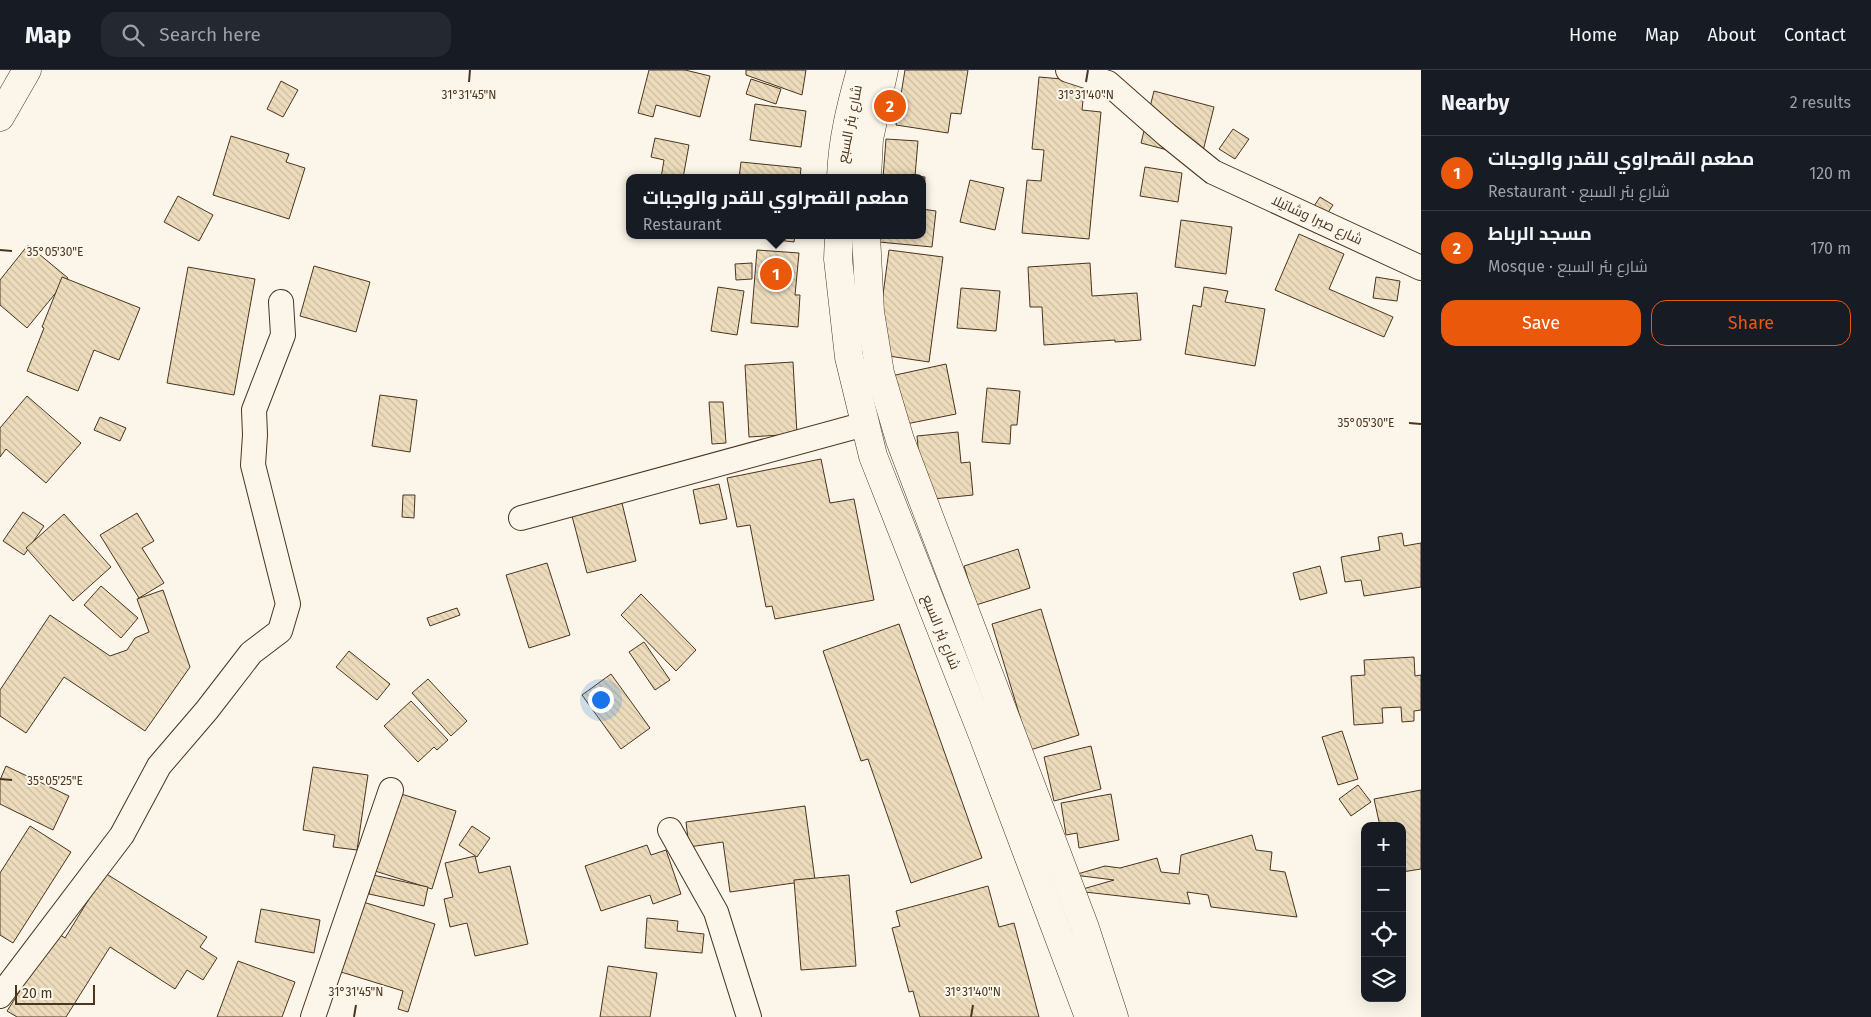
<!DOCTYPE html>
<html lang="en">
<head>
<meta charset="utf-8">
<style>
	:root { --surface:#171b24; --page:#242831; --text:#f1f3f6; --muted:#9ea1a6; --line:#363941; --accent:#ea580c }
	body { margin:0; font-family:"Fira Sans",Cairo,sans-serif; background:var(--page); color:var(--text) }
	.controls { position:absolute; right:15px; bottom:15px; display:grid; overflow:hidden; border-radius:10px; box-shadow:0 5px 20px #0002 }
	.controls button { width:45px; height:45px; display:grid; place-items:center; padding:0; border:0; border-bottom:1px solid var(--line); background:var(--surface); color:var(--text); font:25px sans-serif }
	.scale { position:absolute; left:15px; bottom:12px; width:80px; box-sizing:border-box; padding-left:5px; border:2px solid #4a3520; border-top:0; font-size:14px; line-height:18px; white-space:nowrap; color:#4a3520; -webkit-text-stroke:4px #fbf6e9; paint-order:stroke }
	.you { position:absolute; left:600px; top:629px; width:18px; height:18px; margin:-12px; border:4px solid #fff; border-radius:50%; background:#1a73e8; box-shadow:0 0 0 8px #1a73e833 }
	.badge { display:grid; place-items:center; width:32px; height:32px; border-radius:50%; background:var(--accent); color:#fff; font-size:16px; font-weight:700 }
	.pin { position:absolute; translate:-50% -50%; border:2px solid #fff; box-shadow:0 1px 5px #0006 }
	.popup { position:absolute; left:626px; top:104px; width:300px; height:65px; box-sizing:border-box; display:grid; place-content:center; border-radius:10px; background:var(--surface); filter:drop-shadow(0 1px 4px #0005); font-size:16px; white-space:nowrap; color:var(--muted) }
	.popup b { font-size:19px; color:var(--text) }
	.popup::after { content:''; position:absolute; left:50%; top:100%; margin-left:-10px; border:10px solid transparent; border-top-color:var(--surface) }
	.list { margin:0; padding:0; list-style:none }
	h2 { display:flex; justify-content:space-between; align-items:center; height:65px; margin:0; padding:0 20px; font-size:21px }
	h2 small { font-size:16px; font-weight:400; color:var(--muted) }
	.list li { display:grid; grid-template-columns:32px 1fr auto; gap:15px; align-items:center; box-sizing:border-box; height:75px; padding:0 20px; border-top:1px solid var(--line) }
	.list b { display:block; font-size:19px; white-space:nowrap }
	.list p { margin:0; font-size:16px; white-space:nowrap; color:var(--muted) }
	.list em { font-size:16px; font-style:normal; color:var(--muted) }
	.actions { display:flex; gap:10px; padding:15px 20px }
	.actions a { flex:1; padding:11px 0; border:1px solid var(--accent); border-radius:15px; text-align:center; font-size:18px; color:var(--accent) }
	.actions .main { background:var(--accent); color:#fff }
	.icon { flex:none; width:28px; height:28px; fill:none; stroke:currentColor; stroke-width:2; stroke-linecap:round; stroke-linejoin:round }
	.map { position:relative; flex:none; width:1421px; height:947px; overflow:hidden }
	header { display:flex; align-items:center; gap:30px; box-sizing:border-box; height:70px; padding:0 25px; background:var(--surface); border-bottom:1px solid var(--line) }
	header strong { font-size:24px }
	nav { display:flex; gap:28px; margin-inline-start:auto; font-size:18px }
	.search { width:350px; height:45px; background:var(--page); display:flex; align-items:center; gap:12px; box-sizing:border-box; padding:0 18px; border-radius:15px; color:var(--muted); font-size:19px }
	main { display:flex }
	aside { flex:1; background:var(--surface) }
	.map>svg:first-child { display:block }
	.building { fill:url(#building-back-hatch); stroke:#4a3520 }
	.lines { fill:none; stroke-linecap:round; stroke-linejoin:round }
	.minor-casing { stroke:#4a3520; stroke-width:26 }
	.tertiary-casing { stroke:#4a3520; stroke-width:29 }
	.minor { stroke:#fbf6e9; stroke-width:24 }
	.tertiary { stroke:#fbf6e9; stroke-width:28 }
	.ticks { fill:none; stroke:#4a3520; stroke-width:2 }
	.labels { text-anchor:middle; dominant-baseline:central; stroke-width:4; stroke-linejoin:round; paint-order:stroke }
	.street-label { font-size:14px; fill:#4a3520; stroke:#fbf6e9 }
	.ticks-label { font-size:12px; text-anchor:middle; fill:#4a3520; stroke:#fbf6e9; stroke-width:4; stroke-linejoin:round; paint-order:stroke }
</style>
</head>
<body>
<header>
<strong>Map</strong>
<div class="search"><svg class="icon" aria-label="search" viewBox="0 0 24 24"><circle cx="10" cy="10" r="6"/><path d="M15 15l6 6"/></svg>Search here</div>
<nav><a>Home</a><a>Map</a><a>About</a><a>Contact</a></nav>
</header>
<main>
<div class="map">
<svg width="1421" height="947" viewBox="0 0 1421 947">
	<defs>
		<pattern id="building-back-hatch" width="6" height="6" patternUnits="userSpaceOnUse" patternTransform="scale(1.25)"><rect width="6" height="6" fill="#ecdcbc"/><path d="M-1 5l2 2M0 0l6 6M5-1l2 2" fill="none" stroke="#ccbda1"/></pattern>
	</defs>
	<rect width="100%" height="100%" fill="#fbf6e9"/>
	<g class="building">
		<polygon points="649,0 685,0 710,6 700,47 656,35 653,47 638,43"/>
		<polygon points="746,0 806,0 802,25 746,5"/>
		<polygon points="905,0 968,0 961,44 951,43 948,63 896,55"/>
		<polygon points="1039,7 1085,11 1082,40 1101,42 1089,169 1022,163 1027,110 1041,111 1044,80 1032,79"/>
		<polygon points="751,9 781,19 776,34 746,24"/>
		<polygon points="281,11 298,20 283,47 267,39"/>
		<polygon points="1154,21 1214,37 1201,89 1141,73"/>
		<polygon points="755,34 806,41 801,77 750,70"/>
		<polygon points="1233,59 1249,69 1235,89 1219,79"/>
		<polygon points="231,66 289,84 286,92 305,98 289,149 213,125"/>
		<polygon points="655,68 689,75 683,108 661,108 664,90 651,87"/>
		<polygon points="886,69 918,71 915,106 925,107 924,119 922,119 922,108 883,108"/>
		<polygon points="741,92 801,98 800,108 739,108"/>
		<polygon points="1145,97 1182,103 1178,132 1140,126"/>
		<polygon points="970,110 1004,118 995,160 960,152"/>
		<polygon points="178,126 213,145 199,171 164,152"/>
		<polygon points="1320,127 1333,135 1323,150 1310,142"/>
		<polygon points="922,139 936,141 932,177 879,172 880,165 922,165"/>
		<polygon points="1181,150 1232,157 1226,204 1175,197"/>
		<polygon points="1299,164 1344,184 1329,219 1393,247 1384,267 1275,220"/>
		<polygon points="734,165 795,165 794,172"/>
		<polygon points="28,175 68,208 27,258 0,235 0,210"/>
		<polygon points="757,180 799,183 795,225 800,225 798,257 751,253"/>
		<polygon points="889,180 943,187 929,292 875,284"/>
		<polygon points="752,193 752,209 736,210 735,194"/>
		<polygon points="1090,193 1092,226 1137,223 1141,270 1115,272 1115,270 1044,275 1042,237 1030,237 1028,197"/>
		<polygon points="314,196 370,212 356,262 300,246"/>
		<polygon points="188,197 255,209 234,325 167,313"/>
		<polygon points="62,207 140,238 119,290 94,280 78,321 27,301 44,258 42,257"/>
		<polygon points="1376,207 1400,211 1397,231 1373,228"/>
		<polygon points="718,217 744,221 737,265 711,261"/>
		<polygon points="1204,217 1228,221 1225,232 1265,239 1255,296 1185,284 1193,235 1201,237"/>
		<polygon points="961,218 1000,221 996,261 957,258"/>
		<polygon points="793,292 797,364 749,367 745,295"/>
		<polygon points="946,294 956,344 901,355 891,306"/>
		<polygon points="987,318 1020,321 1017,355 1011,355 1010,374 982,372"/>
		<polygon points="380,325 417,330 410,382 372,376"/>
		<polygon points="27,326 81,373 46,413 6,379 0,387 0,358"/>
		<polygon points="709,332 723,332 726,373 712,374"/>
		<polygon points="100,347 126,358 120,371 94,360"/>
		<polygon points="958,362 961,393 970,392 973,425 923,430 917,366"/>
		<polygon points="821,389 830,433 854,429 874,530 775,549 772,536 766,537 750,455 737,457 727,408"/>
		<polygon points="719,414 727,449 700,454 693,420"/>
		<polygon points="403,425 415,425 414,448 402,447"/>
		<polygon points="622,433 636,491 587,503 572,446"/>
		<polygon points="23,442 44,456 24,485 3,471"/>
		<polygon points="137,443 154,471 142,478 164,513 139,528 100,465"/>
		<polygon points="64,444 111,497 73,531 26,478"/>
		<polygon points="1402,463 1404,476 1421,473 1421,517 1364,526 1361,510 1345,512 1341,487 1380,480 1378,467"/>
		<polygon points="1018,479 1030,518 976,535 964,496"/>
		<polygon points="547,493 570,565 529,578 506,505"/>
		<polygon points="1320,496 1327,523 1300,530 1293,503"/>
		<polygon points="101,516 138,548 121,568 84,535"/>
		<polygon points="163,520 190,597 145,661 64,607 26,663 0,646 0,620 50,545 110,586 127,580 135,568 149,562 137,529"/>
		<polygon points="641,524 696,580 676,601 621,545"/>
		<polygon points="457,538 460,545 430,556 427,548"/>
		<polygon points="1041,539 1079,665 1030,680 992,554"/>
		<polygon points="899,554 982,788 911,813 868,689 861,691 823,581"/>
		<polygon points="644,572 670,610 655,620 629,582"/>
		<polygon points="349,581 390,614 377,630 336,597"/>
		<polygon points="1414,587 1415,606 1421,605 1421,640 1414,641 1414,651 1402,652 1401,637 1382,638 1383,653 1354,655 1351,606 1365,605 1364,590"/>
		<polygon points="611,604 650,658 621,679 582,625"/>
		<polygon points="428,609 467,651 451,666 412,623"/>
		<polygon points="411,631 448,670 437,680 434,677 418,692 384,656"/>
		<polygon points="1342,661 1358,709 1338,715 1322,667"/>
		<polygon points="1091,676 1101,719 1054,731 1044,687"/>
		<polygon points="6,696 69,726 53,760 0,734 0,710"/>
		<polygon points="313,697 368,705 357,780 333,777 335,765 303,760"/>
		<polygon points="1358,715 1371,732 1351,746 1339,729"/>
		<polygon points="1421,720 1421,799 1402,802 1402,756 1380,756 1374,729"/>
		<polygon points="398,723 456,741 432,819 375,801"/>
		<polygon points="1111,724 1119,770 1079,778 1077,763 1066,765 1061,733"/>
		<polygon points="805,736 815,810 730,822 723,772 689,777 686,752"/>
		<polygon points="30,756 71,782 13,873 0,865 0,803"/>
		<polygon points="472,756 490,768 477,787 459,775"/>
		<polygon points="1252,765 1256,780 1272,782 1270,800 1285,802 1297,847 1211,837 1208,825 1187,822 1190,834 1076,821 1114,810 1074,805 1105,796 1120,798 1157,788 1161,802 1179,804 1181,785"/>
		<polygon points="647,775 651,785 666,780 681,824 653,834 650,825 601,841 585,796"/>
		<polygon points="475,786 479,803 510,796 528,874 475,886 467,853 450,857 444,829 453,827 445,793"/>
		<polygon points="105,803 207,867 200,877 217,888 203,910 187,900 175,919 110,877 66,947 17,947 7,941 57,863 65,868"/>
		<polygon points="373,805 428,817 424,836 369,824"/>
		<polygon points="849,805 856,896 801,900 794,810"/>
		<polygon points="988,816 999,857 1014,853 1039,947 920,947 913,921 909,922 892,858 900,856 896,841"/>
		<polygon points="363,832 435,854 408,942 398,939 403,921 341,902"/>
		<polygon points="261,839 320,850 314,883 255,872"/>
		<polygon points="647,848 678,851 677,861 704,864 702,883 645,878"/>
		<polygon points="238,891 295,912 282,947 217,947"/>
		<polygon points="608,896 657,903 650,947 600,947"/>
	</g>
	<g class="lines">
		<defs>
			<g id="minor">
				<polyline points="1068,0 1108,13 1167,65 1213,102 1421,198"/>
				<polyline points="521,448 865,354"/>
				<polyline points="670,760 716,842 749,947"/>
				<polyline points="0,926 122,765 159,696 207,640 251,583 280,561 288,534 253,395 255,365 254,340 283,265 281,232"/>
				<polyline points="313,947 391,720"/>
			</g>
			<g id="tertiary">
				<polyline points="0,47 27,0"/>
				<path d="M841,108C842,71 851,35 861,0"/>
				<polyline points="867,108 869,69 884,0"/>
				<polyline points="839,165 838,189 849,287 873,386 984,668 1089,947"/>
				<polyline points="866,165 870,242 880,303 900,370 1085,858 1114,947"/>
			</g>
		</defs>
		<use href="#minor" class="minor-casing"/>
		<use href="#tertiary" class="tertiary-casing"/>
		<use href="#minor" class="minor"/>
		<use href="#tertiary" class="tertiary"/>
	</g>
	<path class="ticks" d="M469,12L470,0M1086,12L1088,0M0,180L12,181M1409,353L1421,354M0,709L12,710M354,947L356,935M971,947L973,935"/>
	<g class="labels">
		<g class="street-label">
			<text transform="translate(850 54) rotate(-79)">شارع بئر السبع</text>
			<text transform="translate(1317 150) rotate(25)">شارع صبرا وشاتيلا</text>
			<text transform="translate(941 562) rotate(68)">شارع بئر السبع</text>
		</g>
	</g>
	<g class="ticks-label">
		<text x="469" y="29">31°31'45"N</text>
		<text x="1086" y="29">31°31'40"N</text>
		<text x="55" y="186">35°05'30"E</text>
		<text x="1366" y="357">35°05'30"E</text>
		<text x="55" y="715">35°05'25"E</text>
		<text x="356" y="926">31°31'45"N</text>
		<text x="973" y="926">31°31'40"N</text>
	</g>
</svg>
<div class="controls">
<button>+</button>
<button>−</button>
<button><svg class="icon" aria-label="locate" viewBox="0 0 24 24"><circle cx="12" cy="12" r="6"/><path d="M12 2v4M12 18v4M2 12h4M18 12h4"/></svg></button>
<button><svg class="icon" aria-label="layers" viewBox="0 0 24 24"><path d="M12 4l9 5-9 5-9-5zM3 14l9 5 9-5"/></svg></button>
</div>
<div class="scale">20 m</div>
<div class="you"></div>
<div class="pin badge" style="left:776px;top:204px">1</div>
<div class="popup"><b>مطعم القصراوي للقدر والوجبات</b>Restaurant</div>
<div class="pin badge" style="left:890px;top:36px">2</div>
</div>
<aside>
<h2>Nearby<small>2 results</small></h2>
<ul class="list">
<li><span class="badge">1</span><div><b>مطعم القصراوي للقدر والوجبات</b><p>Restaurant · شارع بئر السبع</p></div><em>120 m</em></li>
<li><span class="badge">2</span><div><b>مسجد الرباط</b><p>Mosque · شارع بئر السبع</p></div><em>170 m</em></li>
</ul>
<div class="actions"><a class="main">Save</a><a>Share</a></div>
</aside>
</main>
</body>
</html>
